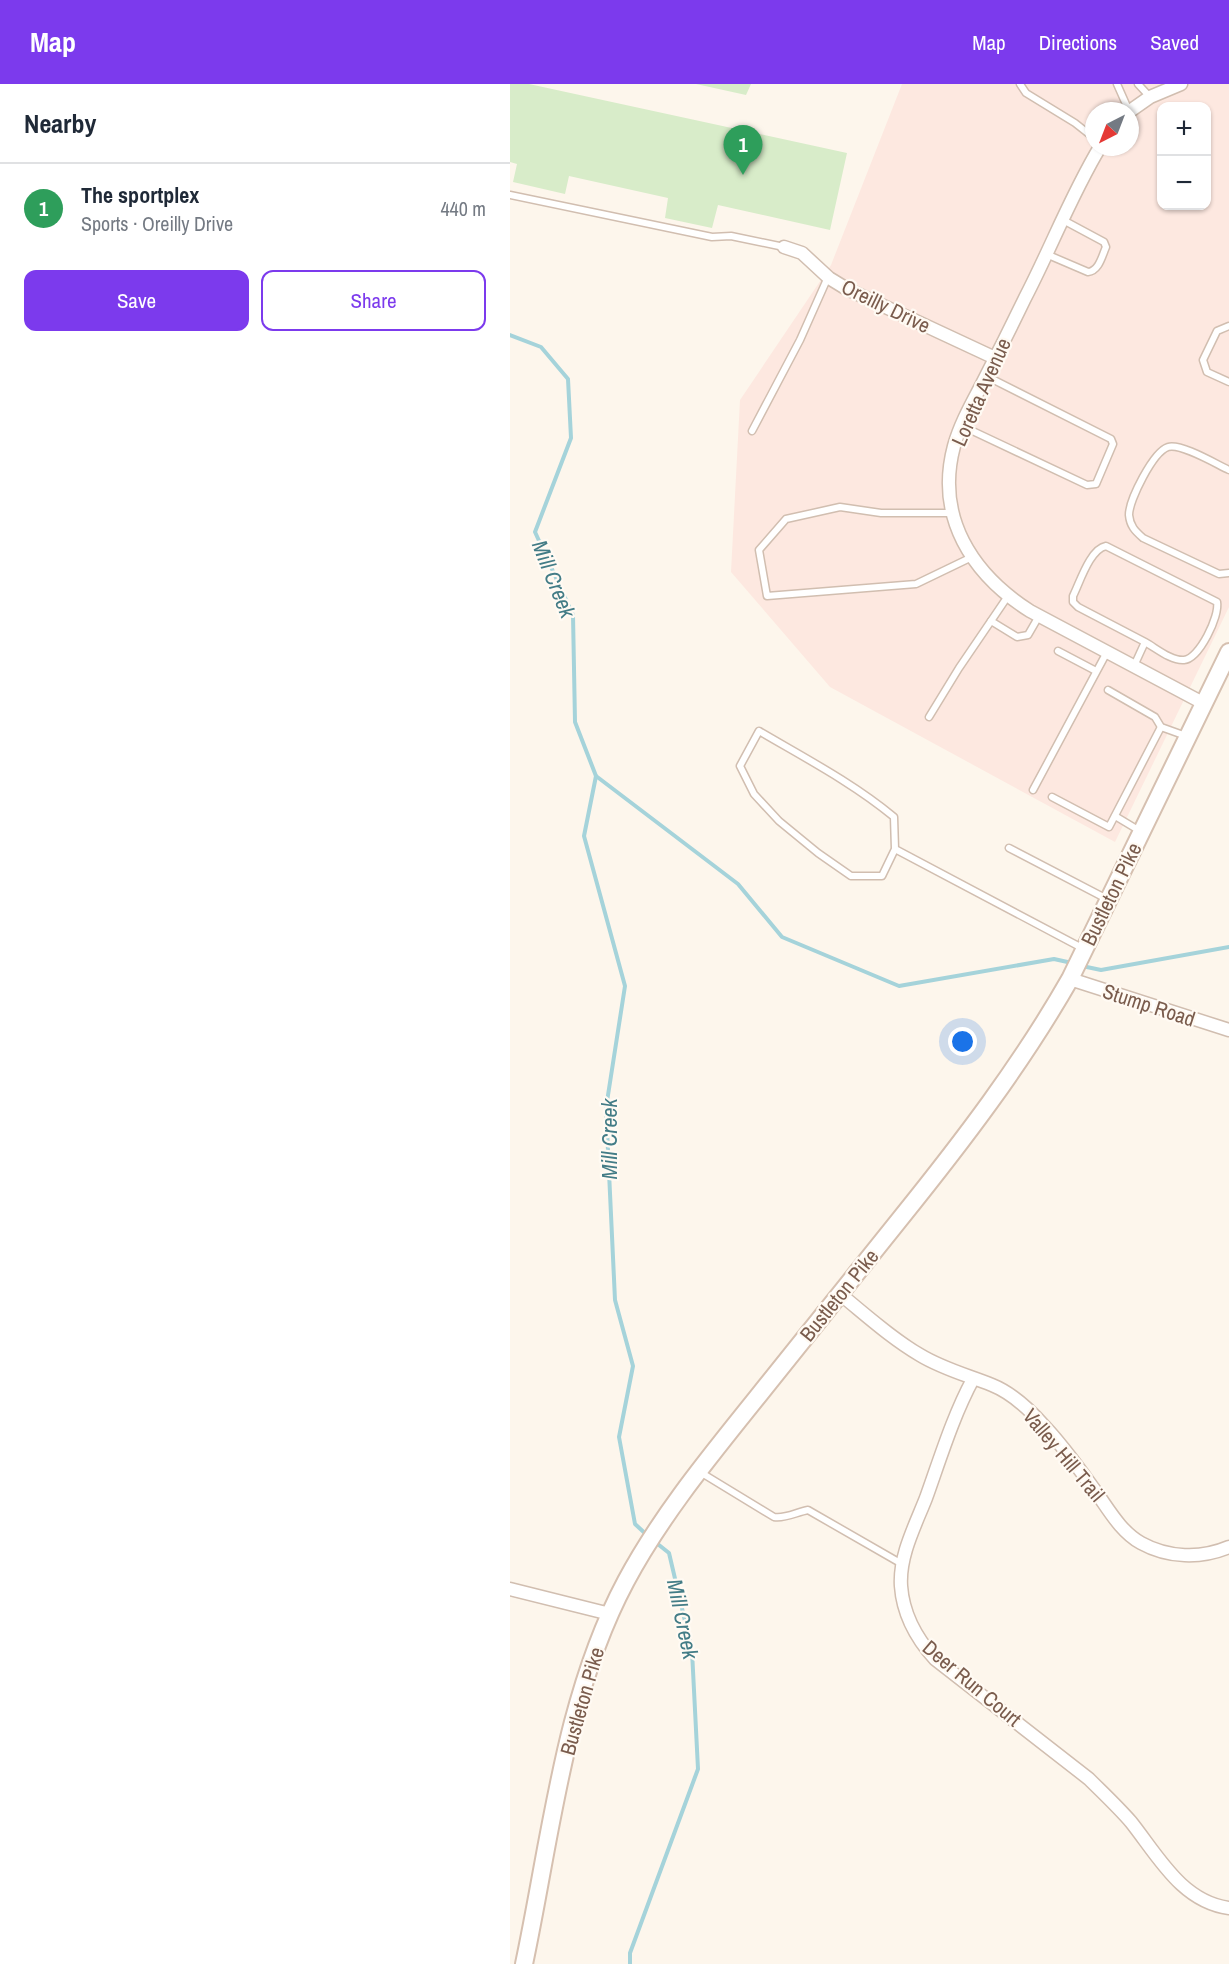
<!DOCTYPE html>
<html lang="en">
<head>
<meta charset="utf-8">
<style>
	:root { --surface:#fff; --page:#f2f2f3; --text:#1f2937; --muted:#747a83; --line:#e0e1e3; --accent:#7c3aed }
	body { margin:0; font-family:"Archivo Narrow",sans-serif; background:var(--page); color:var(--text) }
	.controls { position:absolute; right:18px; top:18px; display:grid; overflow:hidden; border-radius:12px; box-shadow:0 2px 4px #0004 }
	.controls button { width:54px; height:54px; display:grid; place-items:center; padding:0; border:0; border-bottom:2px solid var(--line); background:var(--surface); color:var(--text); font:30px sans-serif }
	.compass { position:absolute; left:575px; top:18px; width:54px; height:54px; border-radius:50%; background:var(--surface); box-shadow:0 2px 4px #0004; rotate:222deg }
	.you { position:absolute; left:453px; top:958px; width:21px; height:21px; margin:-15px; border:4px solid #fff; border-radius:50%; background:#1a73e8; box-shadow:0 0 0 9px #1a73e833 }
	.badge { display:grid; place-items:center; width:39px; height:39px; border-radius:50%; background:var(--accent); color:#fff; font-size:20px; font-weight:700 }
	.pin { position:absolute; translate:-50% -50px; filter:drop-shadow(0 2px 3px #0008) }
	.pin::after { content:''; position:absolute; top:32px; width:21px; height:18px; background:inherit; clip-path:polygon(0 0,100% 0,50% 100%) }
	.list { margin:0; padding:0; list-style:none }
	h2 { display:flex; justify-content:space-between; align-items:center; height:78px; margin:0; padding:0 24px; font-size:26px }
	h2 small { font-size:20px; font-weight:400; color:var(--muted) }
	.list li { display:grid; grid-template-columns:39px 1fr auto; gap:18px; align-items:center; box-sizing:border-box; height:90px; padding:0 24px; border-top:2px solid var(--line) }
	.list b { display:block; font-size:22px; white-space:nowrap }
	.list p { margin:0; font-size:20px; white-space:nowrap; color:var(--muted) }
	.list em { font-size:20px; font-style:normal; color:var(--muted) }
	.actions { display:flex; gap:12px; padding:18px 24px }
	.actions a { flex:1; padding:14px 0; border:2px solid var(--accent); border-radius:12px; text-align:center; font-size:21px; color:var(--accent) }
	.actions .main { background:var(--accent); color:#fff }
	.map { position:relative; flex:none; width:719px; height:1880px; overflow:hidden }
	header { display:flex; align-items:center; gap:36px; box-sizing:border-box; height:84px; padding:0 30px; background:var(--accent); color:#fff }
	header strong { font-size:28px }
	nav { display:flex; gap:33px; margin-inline-start:auto; font-size:21px }
	main { display:flex }
	aside { flex:1; background:var(--surface) }
	.map>svg:first-child { display:block }
	.commercial { fill:#fde8e0; fill-rule:evenodd }
	.pitch { fill:#d8ecc9 }
	.lines { fill:none; stroke-linecap:round; stroke-linejoin:round }
	.stream { stroke:#a5d3da; stroke-width:4 }
	.lane-casing { stroke:#d1beb0; stroke-width:9 }
	.street-casing { stroke:#d1beb0; stroke-width:15 }
	.secondary-casing { stroke:#d6c0b0; stroke-width:20 }
	.lane { stroke:#fff; stroke-width:6 }
	.street { stroke:#fff; stroke-width:12 }
	.secondary { stroke:#fff; stroke-width:16 }
	.labels { text-anchor:middle; dominant-baseline:central; stroke-width:4.5; stroke-linejoin:round; paint-order:stroke }
	.street-label { font-size:21px; fill:#7a5c4d; stroke:#fffaf3 }
	.water-label { font-size:22px; font-style:italic; fill:#437c86; stroke:#fffaf3 }
</style>
</head>
<body>
<header>
<strong>Map</strong>
<nav><a>Map</a><a>Directions</a><a>Saved</a></nav>
</header>
<main>
<aside>
<h2>Nearby<small></small></h2>
<ul class="list">
<li><span class="badge" style="background:#2e9e5b">1</span><div><b>The sportplex</b><p>Sports · Oreilly Drive</p></div><em>440 m</em></li>
</ul>
<div class="actions"><a class="main">Save</a><a>Share</a></div>
</aside>
<div class="map">
<svg width="719" height="1880" viewBox="0 0 719 1880">
	<rect width="100%" height="100%" fill="#fdf6ec"/>
	<path class="commercial" d="M392,0H719V523L605,758L320,603L221,488L230,316L321,181ZM652,22H696V122H652ZM584,27H620V63H584Z"/>
	<g class="pitch">
		<polygon points="0,0 19,0 337,69 320,146 208,121 202,144 155,134 158,114 59,92 55,110 3,98 7,80 0,78"/>
		<polygon points="186,0 241,0 236,11"/>
	</g>
	<g class="lines">
		<g class="stream">
			<polyline points="0,251 31,263 58,295 61,354 25,448 63,531 65,638 86,692 74,752 115,902 96,1024 105,1216 123,1282 109,1353 125,1440 138,1452"/>
			<polyline points="86,692 228,800 272,853 389,902 544,875 562,879"/>
			<polyline points="572,882 591,886 719,863"/>
			<polyline points="120,1880 120,1869 188,1685 182,1567 159,1469 144,1457"/>
		</g>
		<defs>
			<g id="lane">
				<polyline points="510,0 516,9 565,39 584,54"/>
				<polyline points="607,0 619,27"/>
				<polyline points="628,0 640,13"/>
				<polyline points="0,111 202,153 221,152 274,163"/>
				<path d="M536,170L578,188C589,187 592,172 596,163L594,158L553,136"/>
				<polyline points="719,242 707,247 693,276 697,288 719,298"/>
				<polyline points="452,342 577,401 586,400 603,360 601,355 476,292"/>
				<polyline points="242,347 290,256 318,193"/>
				<path d="M719,386C706,380 671,359 658,363C643,368 619,416 619,431C620,442 625,447 633,454L709,490L719,489"/>
				<polyline points="443,429 371,429 330,423 276,435 249,466 257,512 406,500 462,473"/>
				<polyline points="481,537 507,553 518,551 529,532"/>
				<polyline points="548,567 586,587"/>
				<path d="M624,582L635,558C646,564 661,577 674,576C689,575 710,532 707,518L596,462C580,465 570,498 563,512V518L568,523L635,558"/>
				<polyline points="598,606 645,633 651,643 676,652"/>
				<polyline points="419,633 449,584 498,512"/>
				<polyline points="523,706 597,568"/>
				<polyline points="542,713 599,743 651,643"/>
				<polyline points="605,732 630,747"/>
				<polyline points="499,764 597,815"/>
				<path d="M385,765L372,792H341L308,769L269,737L244,710L230,682L249,647C295,674 343,699 384,733L385,765L574,865"/>
				<path d="M190,1388L264,1433C275,1435 287,1428 298,1426L392,1480"/>
			</g>
			<g id="street">
				<polyline points="620,27 640,13 671,0"/>
				<path d="M590,63C561,111 541,164 515,214C501,243 487,271 472,300C462,319 450,340 444,362C425,433 462,490 520,527L693,619"/>
				<polyline points="274,163 292,169 319,194 337,205 485,274"/>
				<polyline points="560,895 719,946"/>
				<path d="M330,1210C356,1231 381,1254 410,1271C433,1285 457,1291 482,1301C502,1309 521,1327 535,1343C554,1363 570,1386 586,1408C599,1426 611,1448 631,1459C658,1474 691,1475 719,1463"/>
				<path d="M463,1295C443,1332 430,1375 416,1414C405,1442 389,1472 391,1502C393,1530 406,1554 425,1575L579,1695C593,1709 608,1723 621,1738C648,1772 672,1818 719,1824"/>
				<polyline points="0,1505 100,1530"/>
			</g>
			<path id="secondary" d="M14,1880C41,1753 54,1613 116,1497C154,1426 207,1364 257,1301C301,1246 346,1190 390,1135C452,1058 511,981 560,895L719,568"/>
		</defs>
		<use href="#lane" class="lane-casing"/>
		<use href="#street" class="street-casing"/>
		<use href="#secondary" class="secondary-casing"/>
		<use href="#lane" class="lane"/>
		<use href="#street" class="street"/>
		<use href="#secondary" class="secondary"/>
	</g>
	<g class="labels">
		<g class="street-label">
			<text transform="translate(376 222) rotate(26)">Oreilly Drive</text>
			<text transform="translate(471 308) rotate(-66)">Loretta Avenue</text>
			<text transform="translate(601 810) rotate(-64)">Bustleton Pike</text>
			<text transform="translate(639 921) rotate(18)">Stump Road</text>
			<text transform="translate(329 1211) rotate(-51)">Bustleton Pike</text>
			<text transform="translate(554 1371) rotate(50)">Valley Hill Trail</text>
			<text transform="translate(462 1599) rotate(40)">Deer Run Court</text>
			<text transform="translate(72 1617) rotate(-74)">Bustleton Pike</text>
		</g>
		<g class="water-label">
			<text transform="translate(44 495) rotate(68)">Mill Creek</text>
			<text transform="translate(99 1055) rotate(-90)">Mill Creek</text>
			<text transform="translate(173 1535) rotate(78)">Mill Creek</text>
		</g>
	</g>
</svg>
<div class="controls">
<button>+</button>
<button>−</button>
</div>
<svg class="compass" viewBox="-18 -18 36 36"><path d="M0-13l5 13h-10z" fill="#e53935"/><path d="M0 13l5-13h-10z" fill="#747a83"/></svg>
<div class="you"></div>
<div class="pin badge" style="left:233px;top:91px;background:#2e9e5b">1</div>
</div>
</main>
</body>
</html>
